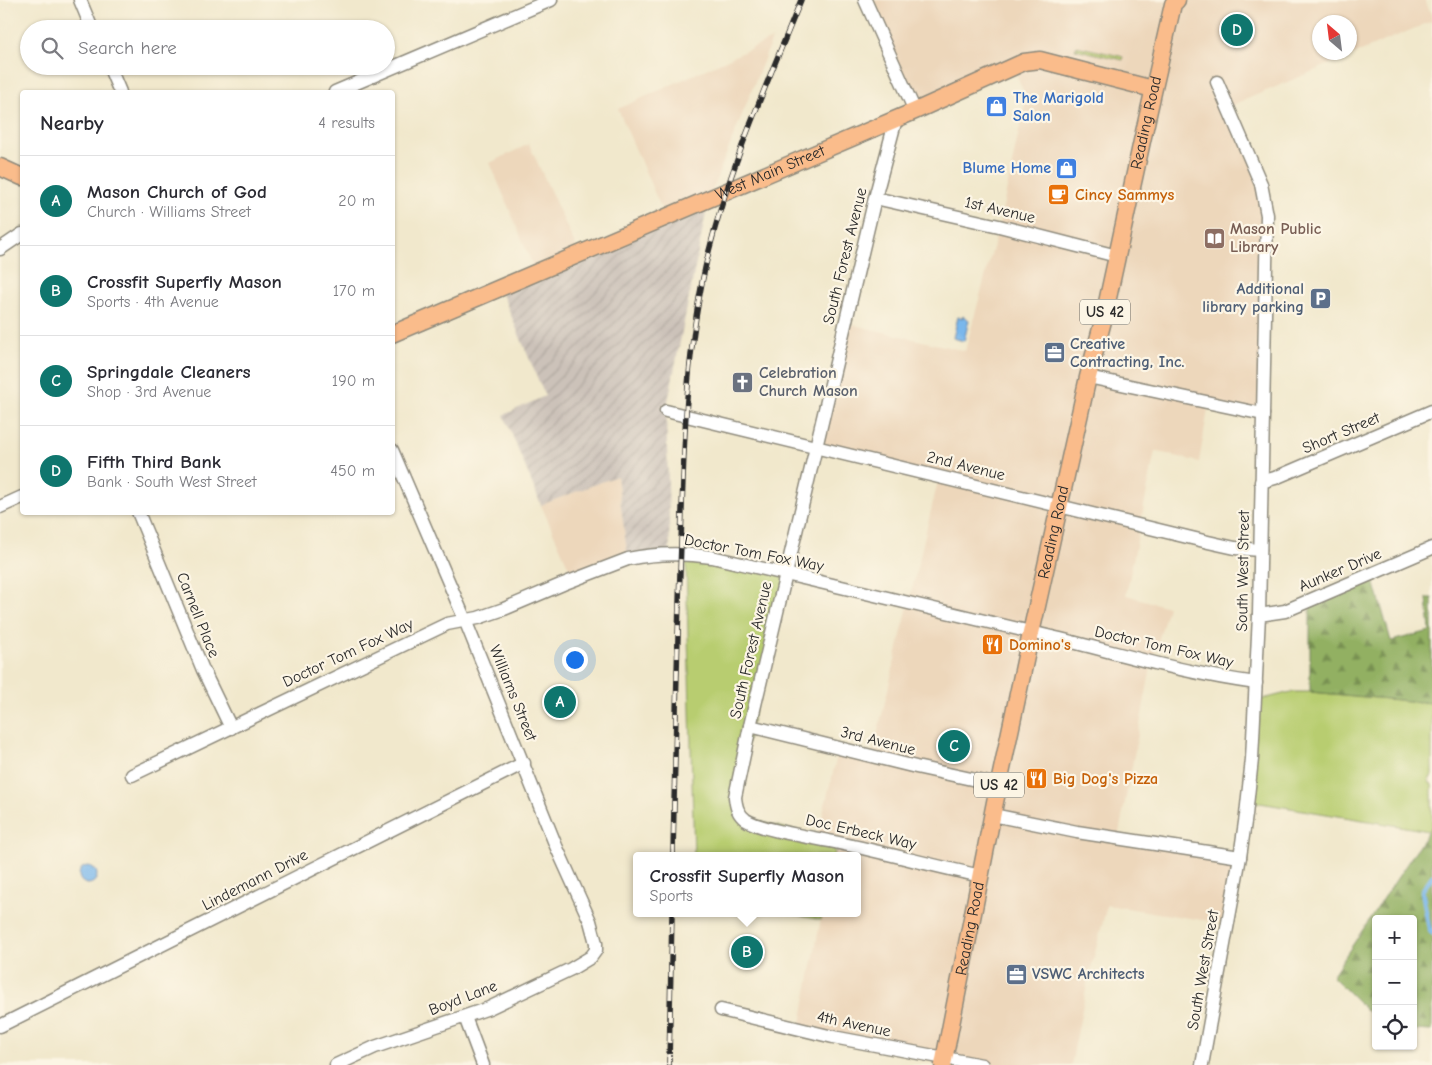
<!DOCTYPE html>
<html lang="en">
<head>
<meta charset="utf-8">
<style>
	:root { --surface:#fff; --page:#f7f7f7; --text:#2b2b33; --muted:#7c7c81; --line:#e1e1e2; --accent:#0f766e }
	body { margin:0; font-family:"Comic Neue",sans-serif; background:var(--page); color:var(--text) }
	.controls { position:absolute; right:15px; bottom:15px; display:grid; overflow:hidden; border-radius:5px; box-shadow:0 1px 4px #0004 }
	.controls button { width:45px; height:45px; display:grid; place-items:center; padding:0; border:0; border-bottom:1px solid var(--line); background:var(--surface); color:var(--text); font:25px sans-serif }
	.compass { position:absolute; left:1312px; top:15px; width:45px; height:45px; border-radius:50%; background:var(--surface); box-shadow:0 1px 4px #0004; rotate:332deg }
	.you { position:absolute; left:574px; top:659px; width:18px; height:18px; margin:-12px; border:4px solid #fff; border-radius:50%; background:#1a73e8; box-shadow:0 0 0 8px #1a73e833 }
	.badge { display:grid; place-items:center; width:32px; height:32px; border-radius:50%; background:var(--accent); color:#fff; font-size:16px; font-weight:700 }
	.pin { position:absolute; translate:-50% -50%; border:2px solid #fff; box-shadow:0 1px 5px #0006 }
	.popup { position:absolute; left:633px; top:852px; width:228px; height:65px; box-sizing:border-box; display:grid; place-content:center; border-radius:5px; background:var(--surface); filter:drop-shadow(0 1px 4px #0005); font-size:16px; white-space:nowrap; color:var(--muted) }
	.popup b { font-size:19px; color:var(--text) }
	.popup::after { content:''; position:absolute; left:50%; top:100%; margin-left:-10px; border:10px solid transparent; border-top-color:var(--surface) }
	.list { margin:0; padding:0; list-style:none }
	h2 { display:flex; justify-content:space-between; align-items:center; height:65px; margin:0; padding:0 20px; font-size:21px }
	h2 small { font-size:16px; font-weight:400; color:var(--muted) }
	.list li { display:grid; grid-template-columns:32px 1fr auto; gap:15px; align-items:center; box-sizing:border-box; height:90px; padding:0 20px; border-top:1px solid var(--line) }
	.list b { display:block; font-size:19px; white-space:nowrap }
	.list p { margin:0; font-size:16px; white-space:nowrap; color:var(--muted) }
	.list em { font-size:16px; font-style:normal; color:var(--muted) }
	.icon { flex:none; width:28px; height:28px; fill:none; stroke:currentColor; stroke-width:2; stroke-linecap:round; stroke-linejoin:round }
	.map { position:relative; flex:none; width:1432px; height:1065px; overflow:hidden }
	.search { position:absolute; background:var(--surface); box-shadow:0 1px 4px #0004; left:20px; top:20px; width:375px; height:55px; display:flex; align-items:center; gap:12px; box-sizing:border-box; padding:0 18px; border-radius:28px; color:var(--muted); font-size:19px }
	.panel { position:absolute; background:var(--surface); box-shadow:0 1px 4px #0004; left:20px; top:90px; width:375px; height:425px; border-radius:5px }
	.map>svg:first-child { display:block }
	.built { fill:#edd7bb; fill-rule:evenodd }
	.industrial { fill:url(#industrial-furrows) }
	.grass { fill:#b8cd70; stroke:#727c4e }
	.forest { fill:url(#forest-firs); stroke:#5e6e46 }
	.park { fill:url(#park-dots); stroke:#727c4e }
	.water { fill:#79b7ec; stroke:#52718c }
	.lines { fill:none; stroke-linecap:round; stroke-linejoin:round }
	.stream { stroke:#79b7ec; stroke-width:4.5 }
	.minor-casing { stroke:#8e8a7c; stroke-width:15 }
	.major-casing { stroke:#8e8a7c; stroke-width:19 }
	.minor { stroke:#fff; stroke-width:12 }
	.major { stroke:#fabc8b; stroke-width:16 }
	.rail-casing { stroke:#2b2b2b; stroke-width:5.5 }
	.rail { stroke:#fcf5e5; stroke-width:4; stroke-dasharray:11; stroke-linecap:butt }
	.labels { text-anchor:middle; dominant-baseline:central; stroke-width:4.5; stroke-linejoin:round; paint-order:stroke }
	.shield { fill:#fcf5e5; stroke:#6a6863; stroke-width:1 }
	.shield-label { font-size:15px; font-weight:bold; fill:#2b2b2b }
	.shop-label { font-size:16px; font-weight:bold; fill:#366cbe; stroke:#fcf5e5; text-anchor:start }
	.street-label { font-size:16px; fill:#2b2b2b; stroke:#fcf5e5 }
	.food-label { font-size:16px; font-weight:bold; fill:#c56008; stroke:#fcf5e5; text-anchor:start }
	.education-label { font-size:16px; font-weight:bold; fill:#785e54; stroke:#fcf5e5; text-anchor:start }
	.service-label { font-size:16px; font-weight:bold; fill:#4e5e75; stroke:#fcf5e5; text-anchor:start }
	.worship-label { font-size:16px; font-weight:bold; fill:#5b616d; stroke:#fcf5e5; text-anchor:start }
</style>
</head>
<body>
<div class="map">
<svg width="1432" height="1065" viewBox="0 0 1432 1065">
	<defs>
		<pattern id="industrial-furrows" width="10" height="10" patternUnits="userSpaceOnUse" patternTransform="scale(1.25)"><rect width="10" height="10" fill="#ccc2b9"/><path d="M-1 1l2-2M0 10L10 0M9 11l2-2" fill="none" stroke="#afa79f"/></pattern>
		<pattern id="forest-firs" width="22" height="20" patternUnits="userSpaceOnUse" patternTransform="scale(1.25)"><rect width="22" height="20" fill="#92b062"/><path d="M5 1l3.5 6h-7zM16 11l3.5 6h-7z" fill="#778f51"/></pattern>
		<pattern id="park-dots" width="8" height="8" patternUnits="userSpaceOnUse" patternTransform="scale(1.25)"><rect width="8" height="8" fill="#b8cd70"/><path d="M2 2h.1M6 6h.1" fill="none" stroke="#9eb061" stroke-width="1.8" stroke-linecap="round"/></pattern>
	</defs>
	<rect width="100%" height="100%" fill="#fcf5e5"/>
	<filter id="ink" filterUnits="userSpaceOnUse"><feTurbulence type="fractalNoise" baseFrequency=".02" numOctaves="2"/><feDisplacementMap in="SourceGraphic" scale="10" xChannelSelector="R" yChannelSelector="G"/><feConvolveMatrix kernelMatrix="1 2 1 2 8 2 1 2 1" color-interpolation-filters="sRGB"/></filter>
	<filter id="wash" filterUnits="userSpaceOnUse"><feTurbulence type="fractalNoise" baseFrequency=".0096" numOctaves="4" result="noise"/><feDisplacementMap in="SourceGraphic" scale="20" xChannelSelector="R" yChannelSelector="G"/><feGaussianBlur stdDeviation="1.12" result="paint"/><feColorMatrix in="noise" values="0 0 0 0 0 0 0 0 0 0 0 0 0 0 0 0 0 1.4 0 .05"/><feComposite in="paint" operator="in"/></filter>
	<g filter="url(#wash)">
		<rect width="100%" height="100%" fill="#f1e8cc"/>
		<g class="built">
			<path d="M877,0H1425L1432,17V21L1228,107L1261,184L1263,414L1209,403L1199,462L1155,451L1126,595L1168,607L1152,662L1118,838L1240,857L1228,924L1107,905L1087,984L1071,1065H943L944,1059L800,1029L822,913H857V856H834L837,843L817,838L839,748L872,756L939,477L816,446L845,323L965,351L999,226L1026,98L1013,67L915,111L867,5ZM1320,22H1350V52H1320Z"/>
			<polygon points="772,39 709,198 665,217 618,109"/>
			<polygon points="529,144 579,254 536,273 490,163"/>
			<polygon points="617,476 628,559 574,579 541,505"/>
		</g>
		<polygon class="industrial" points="709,198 666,411 670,554 628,559 617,476 541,505 504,415 545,396 500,289"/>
		<g class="grass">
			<polygon points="693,554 786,574 735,797 741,816 837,842 834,856 694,856 686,563"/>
			<polygon points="1291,692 1310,692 1432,703 1432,775 1428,782 1432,784 1432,826 1429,831 1248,801 1255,701"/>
			<polygon points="786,913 822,913 821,920"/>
		</g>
		<g class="forest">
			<polygon points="1372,574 1391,641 1430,631 1427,598 1432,598 1432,703 1310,692 1310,601"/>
			<polygon points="1432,826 1432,1031 1413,1030 1413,919 1376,919 1376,1020 1332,976"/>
		</g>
		<polygon class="park" points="1076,46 1120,56 1123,57 1123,60 1075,49"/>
		<g class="water">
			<polygon points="963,316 969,320 964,341 953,338 958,317 962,318"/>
			<circle cx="88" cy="875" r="9"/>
		</g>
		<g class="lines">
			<polyline class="stream" points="1432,876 1422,891 1429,928 1432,933"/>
		</g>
	</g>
	<g filter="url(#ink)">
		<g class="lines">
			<defs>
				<g id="minor">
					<polyline points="80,0 92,29"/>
					<polyline points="865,0 915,111"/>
					<polyline points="109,66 120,92"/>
					<polyline points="335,92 551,0"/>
					<path d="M896,119L875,198L750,726L735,797C736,807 738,814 746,820C764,831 817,838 839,843C887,853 934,866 981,876"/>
					<polyline points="875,198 999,226 1117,256"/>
					<polyline points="0,249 22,234"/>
					<polyline points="1088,377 1263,414"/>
					<polyline points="666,411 1208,542 1235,548 1260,550"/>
					<polyline points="1261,482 1275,478 1432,411"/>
					<polyline points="0,507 22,497"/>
					<polyline points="138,512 203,670 231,728"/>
					<polyline points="1259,615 1285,611 1432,548"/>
					<polyline points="750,726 916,767 999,785"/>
					<path d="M132,775L447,624L478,618L504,609L563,584L628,559C657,553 683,553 712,557C827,583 942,611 1056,638C1122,654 1188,674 1256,683"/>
					<polyline points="993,815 1077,832 1240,857"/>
					<polyline points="721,1010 833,1037 982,1065"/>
					<polyline points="465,1017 483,1065"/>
					<polyline points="0,1026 524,763"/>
					<polyline points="336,1065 375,1047 489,1008 571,969 591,957 596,950 596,943 590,921 556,846 465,620 392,450"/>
					<polyline points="1202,1065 1240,857 1246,815 1252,759 1259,615 1267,215 1261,184 1217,82"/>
				</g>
				<g id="major">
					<polyline points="0,167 22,177"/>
					<path id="s1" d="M392,334L915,111L1024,62L1040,60L1153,89"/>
					<path id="s2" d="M943,1065L995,802L1031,633L1088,377L1103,321L1142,141L1173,4L1177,0"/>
				</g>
			</defs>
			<use href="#minor" class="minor-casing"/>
			<use href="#major" class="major-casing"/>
			<use href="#minor" class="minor"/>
			<use href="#major" class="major"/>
			<defs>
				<g id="rail">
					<path d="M673,856C675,752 677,648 681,544C684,444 685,349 709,251C730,165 768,82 801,0"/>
					<polyline points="669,1065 672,913"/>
				</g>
			</defs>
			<use href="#rail" class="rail-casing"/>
			<use href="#rail" class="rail"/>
		</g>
	</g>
	<defs>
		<symbol id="shop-square" viewBox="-11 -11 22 22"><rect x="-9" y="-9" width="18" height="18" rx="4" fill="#3f7fe0" stroke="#fcf5e5"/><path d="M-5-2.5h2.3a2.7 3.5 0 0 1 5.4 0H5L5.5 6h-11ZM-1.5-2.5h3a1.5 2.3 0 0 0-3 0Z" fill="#fff"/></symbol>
		<symbol id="cafe-square" viewBox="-11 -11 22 22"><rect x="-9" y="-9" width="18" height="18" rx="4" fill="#e8710a" stroke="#fcf5e5"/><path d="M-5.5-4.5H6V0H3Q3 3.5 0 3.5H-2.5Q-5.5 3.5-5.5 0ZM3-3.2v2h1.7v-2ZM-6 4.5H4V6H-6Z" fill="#fff"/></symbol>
		<symbol id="library-square" viewBox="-11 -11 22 22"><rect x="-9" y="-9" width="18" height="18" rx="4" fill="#8d6e63" stroke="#fcf5e5"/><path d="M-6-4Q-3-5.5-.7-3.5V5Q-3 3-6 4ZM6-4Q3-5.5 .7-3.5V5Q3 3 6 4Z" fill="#fff"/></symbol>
		<symbol id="parking-square" viewBox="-11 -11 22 22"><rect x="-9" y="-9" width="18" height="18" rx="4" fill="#5c6f8a" stroke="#fcf5e5"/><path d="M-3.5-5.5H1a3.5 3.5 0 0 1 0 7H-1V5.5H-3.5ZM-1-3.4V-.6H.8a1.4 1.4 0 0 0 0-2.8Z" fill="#fff"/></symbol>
		<symbol id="office-square" viewBox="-11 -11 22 22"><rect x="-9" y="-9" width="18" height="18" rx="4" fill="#5c6f8a" stroke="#fcf5e5"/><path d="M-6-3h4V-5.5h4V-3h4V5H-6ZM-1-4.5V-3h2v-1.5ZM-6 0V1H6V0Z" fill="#fff"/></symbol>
		<symbol id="church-square" viewBox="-11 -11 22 22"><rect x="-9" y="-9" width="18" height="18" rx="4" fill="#6b7280" stroke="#fcf5e5"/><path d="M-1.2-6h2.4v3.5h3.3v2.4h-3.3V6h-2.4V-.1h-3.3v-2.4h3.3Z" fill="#fff"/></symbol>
		<symbol id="restaurant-square" viewBox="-11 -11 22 22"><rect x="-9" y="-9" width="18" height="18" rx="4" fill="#e8710a" stroke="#fcf5e5"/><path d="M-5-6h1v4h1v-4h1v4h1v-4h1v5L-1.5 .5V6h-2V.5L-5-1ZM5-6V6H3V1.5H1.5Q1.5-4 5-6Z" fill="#fff"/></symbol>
	</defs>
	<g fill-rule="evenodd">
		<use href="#shop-square" x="984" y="94" width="25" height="25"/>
		<use href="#shop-square" x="1054" y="156" width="25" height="25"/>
		<use href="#cafe-square" x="1046" y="182" width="25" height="25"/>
		<use href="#library-square" x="1202" y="226" width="25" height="25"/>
		<use href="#parking-square" x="1308" y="286" width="25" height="25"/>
		<use href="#office-square" x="1042" y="340" width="25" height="25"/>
		<use href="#church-square" x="730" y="370" width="25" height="25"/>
		<use href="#restaurant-square" x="980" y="632" width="25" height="25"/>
		<use href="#restaurant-square" x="1024" y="766" width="25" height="25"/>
		<use href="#office-square" x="1004" y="962" width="25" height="25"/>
	</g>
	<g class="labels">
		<g class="shield">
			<rect x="1080" y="299.5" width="50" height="25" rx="4"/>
			<rect x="974" y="772.5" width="50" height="25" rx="4"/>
		</g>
		<g class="shield-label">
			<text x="1105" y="312">US 42</text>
			<text x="999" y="785">US 42</text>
		</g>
		<g class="shop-label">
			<text x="1013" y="98">The Marigold<tspan x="1013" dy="18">Salon</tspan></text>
			<text x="1051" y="168" text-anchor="end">Blume Home</text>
		</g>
		<g class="street-label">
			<text stroke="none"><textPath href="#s2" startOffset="964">Reading Road</textPath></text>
			<text stroke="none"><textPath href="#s1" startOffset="411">West Main Street</textPath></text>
			<text transform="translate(1000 210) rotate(13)">1st Avenue</text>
			<text transform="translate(845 256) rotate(-76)">South Forest Avenue</text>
			<text transform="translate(1341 433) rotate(-23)">Short Street</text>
			<text transform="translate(966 466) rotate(14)">2nd Avenue</text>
			<text stroke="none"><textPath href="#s2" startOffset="544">Reading Road</textPath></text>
			<text transform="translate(754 553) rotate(11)">Doctor Tom Fox Way</text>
			<text transform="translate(1340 570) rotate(-23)">Aunker Drive</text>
			<text transform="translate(1243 571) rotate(-89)">South West Street</text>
			<text transform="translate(198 615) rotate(68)">Carnell Place</text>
			<text transform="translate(1164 647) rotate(13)">Doctor Tom Fox Way</text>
			<text transform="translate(751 650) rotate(-77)">South Forest Avenue</text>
			<text transform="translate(348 653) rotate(-25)">Doctor Tom Fox Way</text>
			<text transform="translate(513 693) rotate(68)">Williams Street</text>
			<text transform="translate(878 741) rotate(14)">3rd Avenue</text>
			<text transform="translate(861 832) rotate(13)">Doc Erbeck Way</text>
			<text transform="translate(255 880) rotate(-27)">Lindemann Drive</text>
			<text stroke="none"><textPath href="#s2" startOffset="139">Reading Road</textPath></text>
			<text transform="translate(1203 970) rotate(-80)">South West Street</text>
			<text transform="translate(463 998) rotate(-21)">Boyd Lane</text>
			<text transform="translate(854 1024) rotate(12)">4th Avenue</text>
		</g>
		<g class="food-label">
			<text x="1075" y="195">Cincy Sammys</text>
			<text x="1009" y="645">Domino's</text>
			<text x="1053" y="779">Big Dog's Pizza</text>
		</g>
		<g class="education-label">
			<text x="1230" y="229">Mason Public<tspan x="1230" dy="18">Library</tspan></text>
		</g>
		<g class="service-label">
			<text x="1304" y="289" text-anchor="end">Additional<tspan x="1304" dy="18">library parking</tspan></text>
			<text x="1070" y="344">Creative<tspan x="1070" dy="18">Contracting, Inc.</tspan></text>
			<text x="1032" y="974">VSWC Architects</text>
		</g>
		<g class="worship-label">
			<text x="759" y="373">Celebration<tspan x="759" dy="18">Church Mason</tspan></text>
		</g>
	</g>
</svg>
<div class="controls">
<button>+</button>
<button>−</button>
<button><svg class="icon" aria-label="locate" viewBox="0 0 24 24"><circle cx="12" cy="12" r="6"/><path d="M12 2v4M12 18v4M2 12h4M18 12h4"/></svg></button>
</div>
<svg class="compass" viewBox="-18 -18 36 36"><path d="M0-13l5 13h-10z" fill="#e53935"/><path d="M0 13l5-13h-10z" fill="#7c7c81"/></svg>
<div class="you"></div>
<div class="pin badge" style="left:560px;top:702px">A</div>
<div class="pin badge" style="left:747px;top:952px">B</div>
<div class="popup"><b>Crossfit Superfly Mason</b>Sports</div>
<div class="pin badge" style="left:954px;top:746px">C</div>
<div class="pin badge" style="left:1237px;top:30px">D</div>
<div class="search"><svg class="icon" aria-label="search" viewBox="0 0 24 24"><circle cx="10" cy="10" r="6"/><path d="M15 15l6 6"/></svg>Search here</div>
<section class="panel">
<h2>Nearby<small>4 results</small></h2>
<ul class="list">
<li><span class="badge">A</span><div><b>Mason Church of God</b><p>Church · Williams Street</p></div><em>20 m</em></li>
<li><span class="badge">B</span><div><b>Crossfit Superfly Mason</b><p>Sports · 4th Avenue</p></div><em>170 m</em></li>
<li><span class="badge">C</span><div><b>Springdale Cleaners</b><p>Shop · 3rd Avenue</p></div><em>190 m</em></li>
<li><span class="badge">D</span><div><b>Fifth Third Bank</b><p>Bank · South West Street</p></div><em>450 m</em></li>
</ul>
</section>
</div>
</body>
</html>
